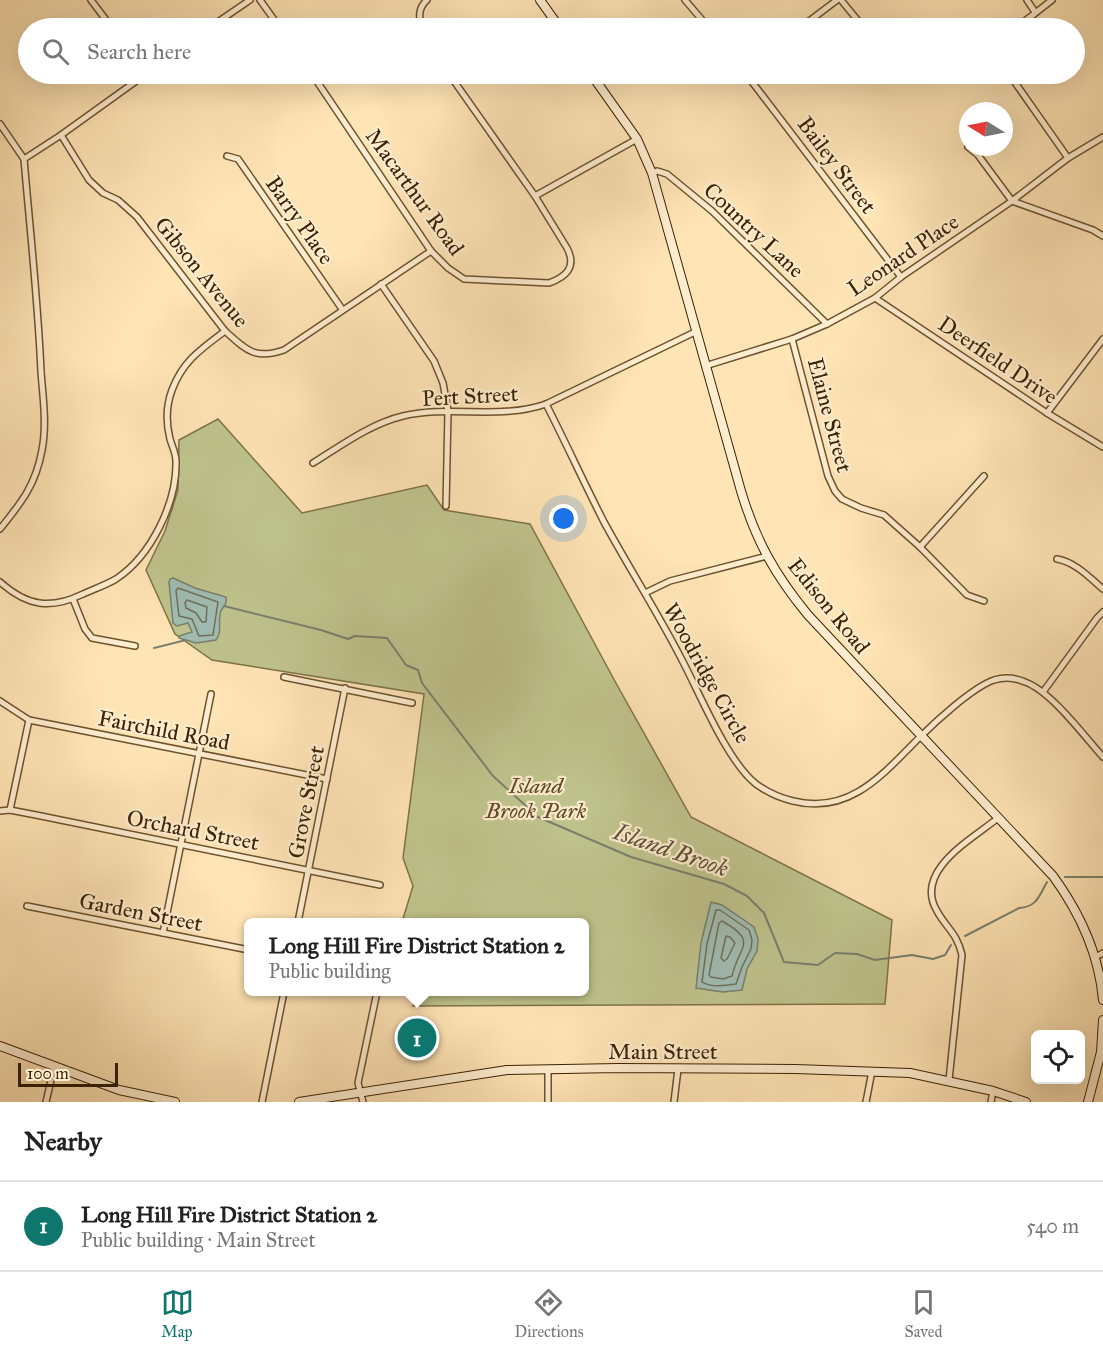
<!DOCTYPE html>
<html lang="en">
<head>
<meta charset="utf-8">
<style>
	:root { --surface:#fff; --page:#f2f2f2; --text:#222; --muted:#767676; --line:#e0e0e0; --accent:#0f766e }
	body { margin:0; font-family:"IM FELL Great Primer",serif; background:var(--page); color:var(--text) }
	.controls { position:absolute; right:18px; bottom:18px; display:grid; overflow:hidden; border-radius:9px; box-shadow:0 6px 24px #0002 }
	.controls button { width:54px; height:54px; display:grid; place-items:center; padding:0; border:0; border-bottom:2px solid var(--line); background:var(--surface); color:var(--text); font:30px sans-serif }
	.compass { position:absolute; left:959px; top:102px; width:54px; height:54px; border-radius:50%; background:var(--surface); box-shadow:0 6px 24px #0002; rotate:280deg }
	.scale { position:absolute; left:18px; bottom:15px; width:100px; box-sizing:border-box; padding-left:6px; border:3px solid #3c2202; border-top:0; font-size:16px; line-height:21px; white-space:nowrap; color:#3c2202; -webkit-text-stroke:4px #ffedcf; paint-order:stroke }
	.you { position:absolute; left:564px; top:519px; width:21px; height:21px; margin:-15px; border:4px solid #fff; border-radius:50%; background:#1a73e8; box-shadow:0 0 0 9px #1a73e833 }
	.badge { display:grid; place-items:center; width:39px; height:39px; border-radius:50%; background:var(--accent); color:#fff; font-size:20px; font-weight:700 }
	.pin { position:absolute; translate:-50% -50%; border:3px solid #fff; box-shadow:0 2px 6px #0006 }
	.popup { position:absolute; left:244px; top:918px; width:345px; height:78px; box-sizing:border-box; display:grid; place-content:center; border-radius:9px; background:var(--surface); filter:drop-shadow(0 2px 4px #0005); font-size:20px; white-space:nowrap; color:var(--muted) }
	.popup b { font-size:22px; color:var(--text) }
	.popup::after { content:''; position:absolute; left:50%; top:100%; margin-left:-12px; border:12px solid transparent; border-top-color:var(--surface) }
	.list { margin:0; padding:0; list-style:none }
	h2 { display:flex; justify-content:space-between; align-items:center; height:78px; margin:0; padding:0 24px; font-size:26px }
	h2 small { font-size:20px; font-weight:400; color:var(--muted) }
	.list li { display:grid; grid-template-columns:39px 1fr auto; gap:18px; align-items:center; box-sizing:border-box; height:90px; padding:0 24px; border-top:2px solid var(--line) }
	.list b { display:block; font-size:22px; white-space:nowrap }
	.list p { margin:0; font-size:20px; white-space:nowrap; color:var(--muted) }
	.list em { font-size:20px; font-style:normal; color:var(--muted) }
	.icon { flex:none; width:33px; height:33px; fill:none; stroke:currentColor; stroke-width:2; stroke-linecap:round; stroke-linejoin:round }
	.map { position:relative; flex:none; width:1103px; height:1102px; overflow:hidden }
	.search { position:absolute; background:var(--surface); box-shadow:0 6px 24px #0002; left:18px; right:18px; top:18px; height:66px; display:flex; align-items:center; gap:15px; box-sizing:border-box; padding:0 21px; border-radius:33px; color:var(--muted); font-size:22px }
	.sheet { height:168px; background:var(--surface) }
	nav { display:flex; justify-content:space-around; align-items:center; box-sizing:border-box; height:84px; border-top:2px solid var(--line); background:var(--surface); font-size:16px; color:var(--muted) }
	nav a { display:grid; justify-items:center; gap:3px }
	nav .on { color:var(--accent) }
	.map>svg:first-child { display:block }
	.green { fill:#c0c48e; stroke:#7e7348; stroke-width:1.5 }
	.water { fill:#a1beb4; stroke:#79806d; stroke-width:1.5 }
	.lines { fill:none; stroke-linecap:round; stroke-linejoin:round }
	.shore { stroke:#6e705b; stroke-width:1.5 }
	.stream { stroke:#79806d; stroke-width:2 }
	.street-casing { stroke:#6d522f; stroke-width:8 }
	.secondary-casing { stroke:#3c2202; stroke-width:10 }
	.street { stroke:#ffedcf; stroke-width:5 }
	.secondary { stroke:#ffedcf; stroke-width:8 }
	.labels { text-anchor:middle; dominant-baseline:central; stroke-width:4.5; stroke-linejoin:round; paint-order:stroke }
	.street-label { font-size:22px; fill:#3c2202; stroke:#ffedcf }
	.park-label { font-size:22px; font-style:italic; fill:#5d4a25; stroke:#ffedcf }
	.water-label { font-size:24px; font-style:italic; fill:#5a5137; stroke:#ffedcf }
</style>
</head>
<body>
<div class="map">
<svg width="1103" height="1102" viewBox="0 0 1103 1102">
	<rect width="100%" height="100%" fill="#ffe4b5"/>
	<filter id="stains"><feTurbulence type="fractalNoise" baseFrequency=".00333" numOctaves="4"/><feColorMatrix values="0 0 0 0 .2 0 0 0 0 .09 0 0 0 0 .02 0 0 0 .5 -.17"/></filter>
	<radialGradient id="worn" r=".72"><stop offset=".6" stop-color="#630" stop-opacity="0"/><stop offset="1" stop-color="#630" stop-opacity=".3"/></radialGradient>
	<polygon class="green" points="218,419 302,513 427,485 444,510 530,524 617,685 691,817 892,920 885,1004 413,1006 416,992 585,992 585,922 402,922 413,886 403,858 424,694 212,660 175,634 146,570 165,531 178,490 179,440"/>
	<g class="water">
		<path d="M173,578L195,588L226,597C227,605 224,605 221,611C217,621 223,631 216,640L196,643L179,638V636L192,632L188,623L177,626L173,623L169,582L170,579Z"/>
		<polygon points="711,902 722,905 754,927 758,939 757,951 747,969 742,990 723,992 696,988 701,943"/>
	</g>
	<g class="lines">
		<g class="shore">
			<polygon points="178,588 218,602 213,635 199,636 192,619 179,616 176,591"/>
			<polygon points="187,600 207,607 206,622 202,622 196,613 186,608 185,603"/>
			<path d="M716,910H720L749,930L752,940L751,949L742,967L736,984C725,986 711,988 702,982L707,944Z"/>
			<path d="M722,921C759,942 739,945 732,976L723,979L711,977L709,975L719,923Z"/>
			<polygon points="726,936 730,937 735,943 727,959 724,961 721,958"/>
		</g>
		<g class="stream">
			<polyline points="224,606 321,630 348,639 355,636 387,638 406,665 418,670 422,683 493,776 538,817 631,857 724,884 747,896 764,913 784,962 818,965 835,953 857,954 875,960 912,955 933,959 945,955 951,945"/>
			<polyline points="154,648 186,640"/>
			<polyline points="1065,877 1103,877"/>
			<path d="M965,936L1019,908C1037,907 1039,896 1047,882"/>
		</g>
		<defs>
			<g id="street">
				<polyline points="91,0 112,28"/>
				<polyline points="260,0 280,28"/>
				<polyline points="685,0 709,28"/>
				<polyline points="841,0 864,28"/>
				<polyline points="1027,0 1035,12"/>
				<polyline points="209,28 250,0"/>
				<path d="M421,28C419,17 418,8 427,0"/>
				<polyline points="800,28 837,0"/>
				<polyline points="1016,28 1052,0"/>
				<path d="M312,74L431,251L448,268L464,279L549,283C566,277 577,267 567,248L535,196L449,74"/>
				<polyline points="746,74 901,277"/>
				<polyline points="1009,74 1068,158"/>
				<polyline points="0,124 24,159"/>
				<path d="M61,135L89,180L103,193L118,200L137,217L225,331C246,350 255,360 284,350L431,251"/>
				<polyline points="968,147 978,155 1012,201 1093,230 1103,236"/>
				<polyline points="227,156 238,159 342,309"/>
				<polyline points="24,159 61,135 146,74"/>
				<polyline points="652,173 657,171 667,174 712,211 827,324"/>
				<polyline points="535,196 637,139"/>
				<polyline points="381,284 434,361 443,383 448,411 446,506"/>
				<polyline points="875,298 1047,413 1103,447"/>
				<polyline points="792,339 828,476 835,491 842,499 861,508 884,515 920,547 967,595 984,601"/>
				<polyline points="705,366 792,339 827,324 875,298 901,277 1012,201 1068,158 1103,137"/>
				<path d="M546,404C566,443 584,483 604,522C629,568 658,613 682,660C700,694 727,761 756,784C767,792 780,798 793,801C850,815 883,774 919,738C935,722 973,687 994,680C1004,677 1016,678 1025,682C1051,691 1084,736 1103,757"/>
				<polyline points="1047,413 1103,339"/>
				<path d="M313,463C342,445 370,424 403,416C450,405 500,420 546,404L695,332"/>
				<path d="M0,529C22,502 36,484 42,450C47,424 43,398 41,372C38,301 30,230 24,159"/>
				<polyline points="920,547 984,476"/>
				<path d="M1057,559C1075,562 1089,577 1103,589"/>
				<path d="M0,582C27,606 50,610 83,594C94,589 106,585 116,579C151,556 177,503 176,461C176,454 172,446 170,439C166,423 166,406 172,390C183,361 201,349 225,331"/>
				<polyline points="645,593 670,581 767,556"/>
				<polyline points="73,599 85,629 92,638 135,646"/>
				<polyline points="284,677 412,703"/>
				<polyline points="1043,692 1097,618 1103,612"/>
				<polyline points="0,701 29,720 327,779"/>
				<polyline points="10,810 29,720"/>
				<polyline points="0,811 10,810 36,815 380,885"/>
				<polyline points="27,906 249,950"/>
				<polyline points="298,922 345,688"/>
				<polyline points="163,933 211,694"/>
				<polyline points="1095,957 1103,953"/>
				<path d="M949,1080L962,955C957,933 947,929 937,911C913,871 972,839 998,818"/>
				<polyline points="46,1102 54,1067"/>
				<polyline points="262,1102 284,992"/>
				<polyline points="363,1102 358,1083 377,992"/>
				<polyline points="548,1102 548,1069"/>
				<polyline points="674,1102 678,1069"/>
				<polyline points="866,1102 872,1071"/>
				<polyline points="991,1102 993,1091"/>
			</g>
			<g id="secondary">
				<polyline points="540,0 560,28"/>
				<path d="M591,74L637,139L652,173L741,491C756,541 775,575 808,615L1053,876C1080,913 1099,954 1103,1000"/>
				<polyline points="0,1046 119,1090 175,1102"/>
				<polyline points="299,1102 507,1070 618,1068 795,1069 910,1073 993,1091 1026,1102"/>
				<polyline points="1088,1102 1101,1052 1103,1020"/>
			</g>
		</defs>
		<use href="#street" class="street-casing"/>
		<use href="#secondary" class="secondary-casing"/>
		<use href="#street" class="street"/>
		<use href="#secondary" class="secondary"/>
	</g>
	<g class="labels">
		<g class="street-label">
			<text transform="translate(837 165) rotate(53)">Bailey Street</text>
			<text transform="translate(415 192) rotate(54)">Macarthur Road</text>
			<text transform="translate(300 220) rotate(55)">Barry Place</text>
			<text transform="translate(754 230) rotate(43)">Country Lane</text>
			<text transform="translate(903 255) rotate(-34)">Leonard Place</text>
			<text transform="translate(202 272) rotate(51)">Gibson Avenue</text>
			<text transform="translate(998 360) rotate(34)">Deerfield Drive</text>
			<text transform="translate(470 396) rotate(-3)">Pert Street</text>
			<text transform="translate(830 415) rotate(75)">Elaine Street</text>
			<text transform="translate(829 606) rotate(51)">Edison Road</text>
			<text transform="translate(707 673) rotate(61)">Woodridge Circle</text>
			<text transform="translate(164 730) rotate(11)">Fairchild Road</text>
			<text transform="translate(306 802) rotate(-79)">Grove Street</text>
			<text transform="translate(193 830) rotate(11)">Orchard Street</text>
			<text transform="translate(141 912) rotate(11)">Garden Street</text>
			<text x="663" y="1051">Main Street</text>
		</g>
		<g class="park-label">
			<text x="536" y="785">Island<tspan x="536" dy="25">Brook Park</tspan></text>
		</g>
		<g class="water-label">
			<text transform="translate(671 850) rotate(19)">Island Brook</text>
		</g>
	</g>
	<rect width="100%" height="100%" filter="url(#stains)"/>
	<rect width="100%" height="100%" fill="url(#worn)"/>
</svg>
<div class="controls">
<button><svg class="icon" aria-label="locate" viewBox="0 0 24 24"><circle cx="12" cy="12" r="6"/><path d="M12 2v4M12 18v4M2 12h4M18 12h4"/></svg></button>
</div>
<svg class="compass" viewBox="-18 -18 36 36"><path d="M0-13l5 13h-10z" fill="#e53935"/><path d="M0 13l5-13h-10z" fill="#767676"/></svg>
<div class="scale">100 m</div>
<div class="you"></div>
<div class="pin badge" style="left:417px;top:1038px">1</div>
<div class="popup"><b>Long Hill Fire District Station 2</b>Public building</div>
<div class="search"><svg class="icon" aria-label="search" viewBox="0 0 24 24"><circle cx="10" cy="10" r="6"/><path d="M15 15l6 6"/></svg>Search here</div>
</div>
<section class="sheet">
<h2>Nearby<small></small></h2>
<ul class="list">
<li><span class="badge">1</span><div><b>Long Hill Fire District Station 2</b><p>Public building · Main Street</p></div><em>540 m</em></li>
</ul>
</section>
<nav>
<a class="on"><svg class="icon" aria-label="map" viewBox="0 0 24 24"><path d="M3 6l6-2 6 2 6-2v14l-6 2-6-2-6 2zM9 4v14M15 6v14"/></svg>Map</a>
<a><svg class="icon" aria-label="directions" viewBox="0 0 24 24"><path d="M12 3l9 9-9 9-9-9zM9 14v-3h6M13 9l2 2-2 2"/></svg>Directions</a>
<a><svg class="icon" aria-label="saved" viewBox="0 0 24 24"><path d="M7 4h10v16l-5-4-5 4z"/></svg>Saved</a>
</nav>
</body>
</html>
